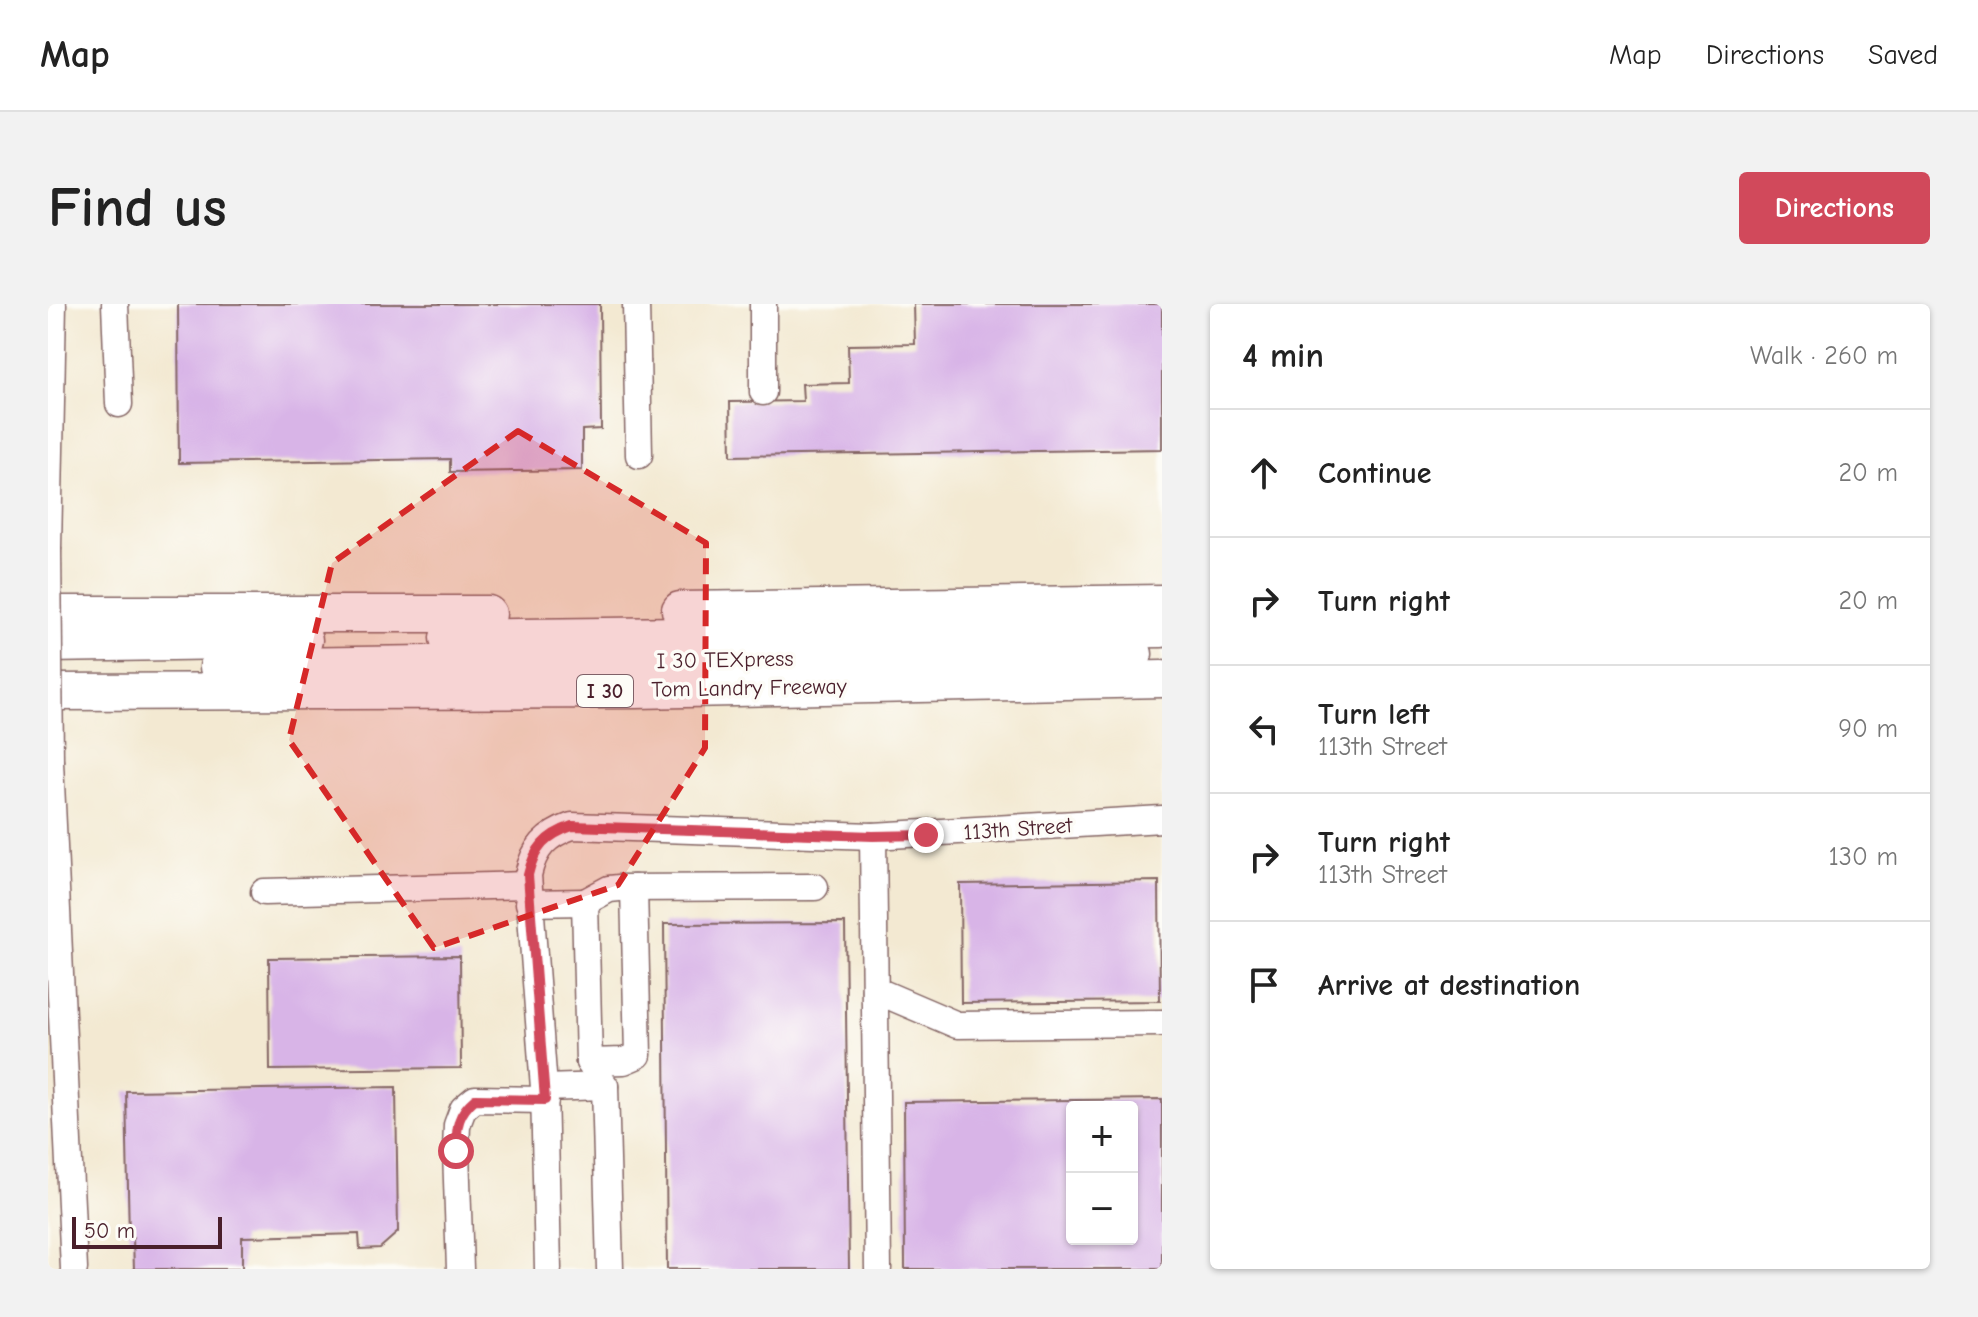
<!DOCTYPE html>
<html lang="en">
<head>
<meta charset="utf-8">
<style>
	:root { --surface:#fff; --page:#f2f2f2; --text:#222; --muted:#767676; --line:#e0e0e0; --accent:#d1495b }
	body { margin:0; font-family:"Comic Neue",sans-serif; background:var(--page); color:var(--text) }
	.controls { position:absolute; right:24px; bottom:24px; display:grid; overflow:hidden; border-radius:8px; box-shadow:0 2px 6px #0004 }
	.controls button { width:72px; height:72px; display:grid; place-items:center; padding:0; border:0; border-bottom:2px solid var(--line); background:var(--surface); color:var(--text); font:40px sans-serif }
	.scale { position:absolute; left:24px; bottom:20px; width:150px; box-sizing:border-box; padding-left:8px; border:4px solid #4a1f2b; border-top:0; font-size:22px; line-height:28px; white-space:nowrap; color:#4a1f2b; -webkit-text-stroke:6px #fdfcf7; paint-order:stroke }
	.stop { position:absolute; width:24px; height:24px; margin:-18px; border:6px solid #d1495b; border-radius:50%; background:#fff }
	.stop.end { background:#d1495b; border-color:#fff; box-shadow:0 2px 8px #0008 }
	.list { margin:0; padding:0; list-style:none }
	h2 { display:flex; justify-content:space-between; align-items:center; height:104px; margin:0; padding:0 32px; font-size:34px }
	h2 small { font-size:26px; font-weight:400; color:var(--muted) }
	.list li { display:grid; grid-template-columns:52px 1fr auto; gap:24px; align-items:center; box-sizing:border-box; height:128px; padding:0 32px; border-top:2px solid var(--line) }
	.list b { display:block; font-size:30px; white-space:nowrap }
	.list p { margin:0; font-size:26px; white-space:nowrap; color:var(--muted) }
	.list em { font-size:26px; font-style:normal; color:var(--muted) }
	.icon { flex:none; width:44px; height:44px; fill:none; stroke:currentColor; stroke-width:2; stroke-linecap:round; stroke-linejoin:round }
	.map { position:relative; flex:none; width:1114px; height:965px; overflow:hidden; border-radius:8px }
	header { display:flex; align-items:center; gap:48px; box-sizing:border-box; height:112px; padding:0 40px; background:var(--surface); border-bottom:2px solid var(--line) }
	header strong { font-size:38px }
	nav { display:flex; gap:44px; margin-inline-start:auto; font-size:28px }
	.intro { display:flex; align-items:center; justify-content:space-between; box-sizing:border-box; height:192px; padding:0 48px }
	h1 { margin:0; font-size:56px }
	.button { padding:20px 36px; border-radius:8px; background:var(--accent); color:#fff; font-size:28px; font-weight:700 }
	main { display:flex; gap:48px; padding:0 48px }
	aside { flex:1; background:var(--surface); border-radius:8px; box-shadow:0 2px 6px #0004 }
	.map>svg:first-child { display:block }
	.building { fill:#d8b4e7; fill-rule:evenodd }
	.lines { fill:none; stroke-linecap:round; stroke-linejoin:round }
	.minor-casing { stroke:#856665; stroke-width:29 }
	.highway-casing { stroke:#856665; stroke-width:39 }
	.minor { stroke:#fff; stroke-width:26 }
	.highway { stroke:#fff; stroke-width:36 }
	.minor-bridge-casing { stroke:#856665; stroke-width:29; stroke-linecap:butt }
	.minor-bridge { stroke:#fff; stroke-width:26 }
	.route { stroke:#d1495b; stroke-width:10 }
	.marked { fill:#d62828; fill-opacity:0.2; stroke:#d62828; stroke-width:6; stroke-dasharray:16 10; stroke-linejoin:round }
	.labels { text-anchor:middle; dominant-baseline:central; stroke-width:7; stroke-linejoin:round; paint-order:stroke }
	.shield { fill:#fdfcf7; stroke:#806168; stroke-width:2 }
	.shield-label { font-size:20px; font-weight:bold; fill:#4a1f2b }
	.street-label { font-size:22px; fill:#4a1f2b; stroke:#fdfcf7 }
</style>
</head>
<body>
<header>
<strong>Map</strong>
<nav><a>Map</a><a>Directions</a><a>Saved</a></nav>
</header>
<div class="intro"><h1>Find us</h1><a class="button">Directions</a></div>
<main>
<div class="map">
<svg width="1114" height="965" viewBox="0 0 1114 965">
	<rect width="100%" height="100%" fill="#fdfcf7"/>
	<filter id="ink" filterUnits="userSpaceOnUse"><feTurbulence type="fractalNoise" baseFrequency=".0125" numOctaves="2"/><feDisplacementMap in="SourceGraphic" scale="16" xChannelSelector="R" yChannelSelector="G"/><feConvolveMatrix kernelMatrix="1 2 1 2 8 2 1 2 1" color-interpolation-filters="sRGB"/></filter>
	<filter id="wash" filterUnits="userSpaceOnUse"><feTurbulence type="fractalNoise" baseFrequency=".006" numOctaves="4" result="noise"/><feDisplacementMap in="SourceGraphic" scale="32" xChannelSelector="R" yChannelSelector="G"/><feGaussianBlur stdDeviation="1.8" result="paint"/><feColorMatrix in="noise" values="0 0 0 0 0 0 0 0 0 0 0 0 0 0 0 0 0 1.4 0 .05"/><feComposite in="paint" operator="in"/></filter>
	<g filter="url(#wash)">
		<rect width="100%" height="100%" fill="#f3e9d2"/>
		<g id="blocks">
			<g class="building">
				<polygon points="130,0 552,0 553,125 534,126 534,166 402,168 402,155 131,159"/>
				<polygon points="866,0 1114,0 1114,145 683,152 682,98 755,97 754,80 801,79 800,41 867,40"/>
				<polygon points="1111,577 1112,697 913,699 912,580"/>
				<polygon points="797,619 801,965 619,965 616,620"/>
				<polygon points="412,652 413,764 222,766 221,654"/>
				<polygon points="348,783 350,928 332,944 312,945 311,930 194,933 194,965 86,965 85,934 81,934 78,787"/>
				<path d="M1114,795V965H857L856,798ZM1024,803H1084V935H1024Z"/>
			</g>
		</g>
	</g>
	<g filter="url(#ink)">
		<use href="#blocks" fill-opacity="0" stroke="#856665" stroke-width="2"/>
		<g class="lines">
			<defs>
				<g id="minor">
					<polyline points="67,0 71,100"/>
					<polyline points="588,0 591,151"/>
					<polyline points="715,0 715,88"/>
					<polyline points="0,244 5,0"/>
					<polyline points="2,458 26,965"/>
					<polyline points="825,532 830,965"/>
					<polyline points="216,588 480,581"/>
					<polyline points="481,599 537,598"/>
					<polyline points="827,686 909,721 1114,719"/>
					<polyline points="541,758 576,757 590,751 586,584"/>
					<polyline points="496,784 557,782"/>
					<polyline points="412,965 408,847 409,821 415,805 427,795 497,796"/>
					<path d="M500,965L496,784L480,571C486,544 498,531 524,522L825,532L1114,515"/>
					<polyline points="562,965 557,782 541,758 537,598 561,585 571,584 767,583"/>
				</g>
				<g id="highway">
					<polyline points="632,306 1114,299"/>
					<polyline points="0,310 440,310"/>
					<polyline points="400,334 1114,325"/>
					<polyline points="0,340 256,336"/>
					<polyline points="170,363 1086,350"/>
					<polyline points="0,388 588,386 1114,375"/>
				</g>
			</defs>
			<use href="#minor" class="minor-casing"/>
			<use href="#highway" class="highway-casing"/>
			<use href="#minor" class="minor"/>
			<use href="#highway" class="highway"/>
			<defs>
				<polyline id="minor-bridge" points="0,244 2,458"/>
			</defs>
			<use href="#minor-bridge" class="minor-bridge-casing"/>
			<use href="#minor-bridge" class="minor-bridge"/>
		</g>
	</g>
	<g class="lines" filter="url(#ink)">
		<path class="route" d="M408,847C409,824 408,811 427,795L497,796L480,571C486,544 498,531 524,522L825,532L878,531"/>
	</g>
	<path class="marked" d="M470,127L658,239L657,444L570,581L386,644L241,436L284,259Z"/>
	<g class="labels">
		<rect class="shield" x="529" y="371" width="56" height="32" rx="6"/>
		<g class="shield-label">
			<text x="557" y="387">I 30</text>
		</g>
		<g class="street-label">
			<text transform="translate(677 356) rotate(-1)">I 30 TEXpress</text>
			<text transform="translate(701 384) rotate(-1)">Tom Landry Freeway</text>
			<text transform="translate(970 525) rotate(-4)">113th Street</text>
		</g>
	</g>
</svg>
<div class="controls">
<button>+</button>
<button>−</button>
</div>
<div class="scale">50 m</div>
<div class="stop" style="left:408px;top:847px"></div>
<div class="stop end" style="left:878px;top:531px"></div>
</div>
<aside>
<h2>4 min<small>Walk · 260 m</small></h2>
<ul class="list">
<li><svg class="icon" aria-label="ahead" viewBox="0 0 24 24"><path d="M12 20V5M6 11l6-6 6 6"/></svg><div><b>Continue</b></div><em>20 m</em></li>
<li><svg class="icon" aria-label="right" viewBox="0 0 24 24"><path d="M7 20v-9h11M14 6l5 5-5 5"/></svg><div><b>Turn right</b></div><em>20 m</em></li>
<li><svg class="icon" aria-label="left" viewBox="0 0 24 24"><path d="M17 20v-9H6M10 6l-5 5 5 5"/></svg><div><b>Turn left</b><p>113th Street</p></div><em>90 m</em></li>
<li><svg class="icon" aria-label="right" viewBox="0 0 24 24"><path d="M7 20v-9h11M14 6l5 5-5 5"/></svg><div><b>Turn right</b><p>113th Street</p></div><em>130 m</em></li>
<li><svg class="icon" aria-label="arrive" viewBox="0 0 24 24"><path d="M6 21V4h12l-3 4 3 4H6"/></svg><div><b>Arrive at destination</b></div></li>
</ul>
</aside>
</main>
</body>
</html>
